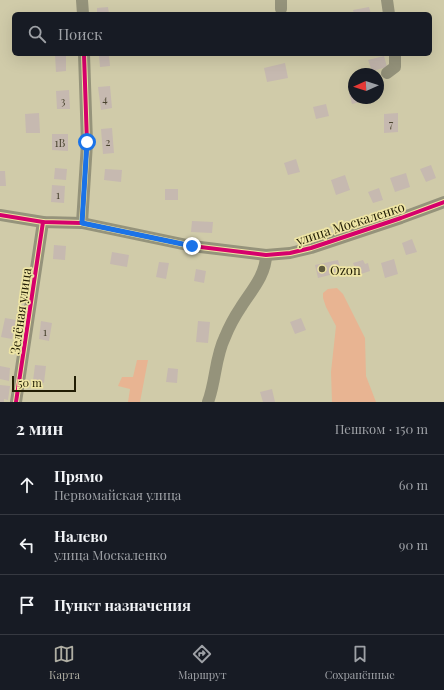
<!DOCTYPE html>
<html lang="ru">
<head>
<meta charset="utf-8">
<style>
	:root { --surface:#171b24; --page:#20242c; --text:#f1f3f6; --muted:#9ea1a6; --line:#363941; --accent:#afaea3 }
	body { margin:0; font-family:"Playfair Display",serif; background:var(--page); color:var(--text) }
	.compass { position:absolute; left:348px; top:68px; width:36px; height:36px; border-radius:50%; background:var(--surface); box-shadow:0 4px 16px #0002; rotate:267deg }
	.scale { position:absolute; left:12px; bottom:10px; width:64px; box-sizing:border-box; padding-left:4px; border:2px solid #211d04; border-top:0; font-size:11px; line-height:14px; white-space:nowrap; color:#211d04; -webkit-text-stroke:3px #eee5a5; paint-order:stroke }
	.stop { position:absolute; width:12px; height:12px; margin:-9px; border:3px solid #1a73e8; border-radius:50%; background:#fff }
	.stop.end { background:#1a73e8; border-color:#fff; box-shadow:0 1px 4px #0008 }
	.list { margin:0; padding:0; list-style:none }
	h2 { display:flex; justify-content:space-between; align-items:center; height:52px; margin:0; padding:0 16px; font-size:17px }
	h2 small { font-size:13px; font-weight:400; color:var(--muted) }
	.list li { display:grid; grid-template-columns:26px 1fr auto; gap:12px; align-items:center; box-sizing:border-box; height:60px; padding:0 16px; border-top:1px solid var(--line) }
	.list b { display:block; font-size:15px; white-space:nowrap }
	.list p { margin:0; font-size:13px; white-space:nowrap; color:var(--muted) }
	.list em { font-size:13px; font-style:normal; color:var(--muted) }
	.icon { flex:none; width:22px; height:22px; fill:none; stroke:currentColor; stroke-width:2; stroke-linecap:round; stroke-linejoin:round }
	.map { position:relative; flex:none; width:444px; height:402px; overflow:hidden }
	.search { position:absolute; background:var(--surface); box-shadow:0 4px 16px #0002; left:12px; right:12px; top:12px; height:44px; display:flex; align-items:center; gap:10px; box-sizing:border-box; padding:0 14px; border-radius:6px; color:var(--muted); font-size:15px }
	.sheet { height:232px; background:var(--surface) }
	nav { display:flex; justify-content:space-around; align-items:center; box-sizing:border-box; height:56px; border-top:1px solid var(--line); background:var(--surface); font-size:11px; color:var(--muted) }
	nav a { display:grid; justify-items:center; gap:2px }
	nav .on { color:var(--accent) }
	.map>svg:first-child { display:block }
	.green { fill:#e8b492 }
	.building { fill:#c6b9b0 }
	.lines { fill:none; stroke-linecap:round; stroke-linejoin:round }
	.minor { stroke:#95937b; stroke-width:12 }
	.cycleway-casing { stroke:#eee5a5; stroke-width:6 }
	.cycleway { stroke:#d6006c; stroke-width:4 }
	.route { stroke:#1a73e8; stroke-width:5 }
	.poi-dot { fill:#5e5a3e; stroke:#eee5a5; stroke-width:1.5 }
	.labels { text-anchor:middle; dominant-baseline:central; stroke-width:3.5; stroke-linejoin:round; paint-order:stroke }
	.number-label { font-size:11px; fill:#4a442f }
	.street-label { font-size:13px; fill:#211d04; stroke:#eee5a5 }
	.poi-label { font-size:13px; fill:#211d04; stroke:#eee5a5; text-anchor:start }
</style>
</head>
<body>
<div class="map">
<svg width="444" height="402" viewBox="0 0 444 402">
	<rect width="100%" height="100%" fill="#d0cba9"/>
	<g class="green">
		<polygon points="337,288 343,294 365,338 366,376 376,402 332,402 331,372 336,326 326,307 323,298 323,293 328,289"/>
		<polygon points="137,360 148,360 140,402 128,402 130,389 118,386 122,377 133,377"/>
	</g>
	<g class="building">
		<polygon points="108,7 109,14 97,14 97,8"/>
		<polygon points="369,7 371,14 354,14 353,10"/>
		<polygon points="55,54 66,54 66,71 56,72"/>
		<polygon points="109,55 110,66 100,67 99,56"/>
		<polygon points="384,56 387,67 372,71 368,60"/>
		<polygon points="285,63 288,78 267,82 264,68"/>
		<polygon points="110,86 112,108 101,110 98,87"/>
		<polygon points="69,90 70,109 57,109 56,91"/>
		<polygon points="354,91 354,98 364,98 365,101 352,104 349,93"/>
		<polygon points="326,104 329,116 316,119 313,107"/>
		<polygon points="39,113 40,133 26,133 25,114"/>
		<polygon points="398,113 398,132 384,133 384,114"/>
		<polygon points="112,128 114,153 103,154 101,129"/>
		<polygon points="52,134 68,134 68,151 52,150"/>
		<polygon points="296,159 300,172 288,175 284,163"/>
		<polygon points="431,165 436,178 426,182 420,169"/>
		<polygon points="55,168 67,169 66,180 54,179"/>
		<polygon points="105,169 122,170 121,182 104,180"/>
		<polygon points="0,171 5,171 6,186 0,186"/>
		<polygon points="406,173 410,187 395,192 390,178"/>
		<polygon points="345,175 350,190 336,195 331,180"/>
		<polygon points="52,185 65,186 64,203 51,202"/>
		<polygon points="379,188 383,200 373,203 368,192"/>
		<rect x="165" y="189" width="13" height="11"/>
		<polygon points="192,221 213,222 212,233 191,232"/>
		<polygon points="412,239 417,252 406,255 402,243"/>
		<polygon points="54,245 66,246 65,260 53,259"/>
		<polygon points="112,252 129,255 127,267 110,264"/>
		<polygon points="394,259 398,274 385,278 381,263"/>
		<polygon points="338,260 341,272 318,278 315,265"/>
		<polygon points="363,260 365,264 368,263 370,271 358,275 353,263"/>
		<polygon points="159,262 169,263 166,279 156,277"/>
		<polygon points="196,269 206,271 204,283 194,281"/>
		<polygon points="5,318 16,320 12,339 1,337"/>
		<polygon points="301,318 306,330 295,334 290,322"/>
		<polygon points="41,321 52,323 49,341 39,339"/>
		<polygon points="198,321 210,322 208,343 196,342"/>
		<polygon points="35,365 46,366 44,383 33,381"/>
		<polygon points="0,366 10,368 9,381 0,379"/>
		<polygon points="168,368 178,369 177,383 166,382"/>
		<polygon points="0,385 10,386 8,400 4,399 4,402 0,402"/>
		<polygon points="272,389 275,402 263,402 260,392"/>
	</g>
	<g class="lines">
		<g class="minor">
			<polyline points="82,0 83,14"/>
			<polyline points="387,0 389,14"/>
			<polyline points="281,9 281,0"/>
			<polyline points="387,73 395,67 395,54"/>
			<polyline points="0,215 43,222 82,223 192,246 266,255 290,253 311,248 401,218 444,202"/>
			<polyline points="82,223 87,143 84,54"/>
			<polyline points="16,402 43,222"/>
			<path d="M208,402C216,381 215,357 225,337C229,327 235,316 241,307C251,291 266,275 266,255"/>
		</g>
		<defs>
			<g id="cycleway">
				<polyline points="0,215 43,222 82,223 192,246 266,255 290,253 311,248 401,218 444,202"/>
				<polyline points="82,223 87,143 84,54"/>
				<polyline points="16,402 43,222"/>
			</g>
		</defs>
		<use href="#cycleway" class="cycleway-casing"/>
		<use href="#cycleway" class="cycleway"/>
	</g>
	<g class="lines">
		<polyline class="route" points="87,142 82,223 192,246"/>
	</g>
	<circle class="poi-dot" cx="322" cy="269" r="4"/>
	<g class="labels">
		<g class="number-label">
			<text x="105" y="98">4</text>
			<text x="63" y="100">3</text>
			<text x="391" y="123">7</text>
			<text x="108" y="141">2</text>
			<text x="60" y="142">1В</text>
			<text x="58" y="194">1</text>
			<text x="45" y="331">1</text>
		</g>
		<g class="street-label">
			<text transform="translate(350 223) rotate(-18)">улица Москаленко</text>
			<text transform="translate(20 311) rotate(-82)">Зелёная улица</text>
		</g>
		<g class="poi-label">
			<text x="330" y="269">Ozon</text>
		</g>
	</g>
</svg>
<svg class="compass" viewBox="-18 -18 36 36"><path d="M0-13l5 13h-10z" fill="#e53935"/><path d="M0 13l5-13h-10z" fill="#9ea1a6"/></svg>
<div class="scale">50 m</div>
<div class="stop" style="left:87px;top:142px"></div>
<div class="stop end" style="left:192px;top:246px"></div>
<div class="search"><svg class="icon" aria-label="search" viewBox="0 0 24 24"><circle cx="10" cy="10" r="6"/><path d="M15 15l6 6"/></svg>Поиск</div>
</div>
<section class="sheet">
<h2>2 мин<small>Пешком · 150 m</small></h2>
<ul class="list">
<li><svg class="icon" aria-label="ahead" viewBox="0 0 24 24"><path d="M12 20V5M6 11l6-6 6 6"/></svg><div><b>Прямо</b><p>Первомайская улица</p></div><em>60 m</em></li>
<li><svg class="icon" aria-label="left" viewBox="0 0 24 24"><path d="M17 20v-9H6M10 6l-5 5 5 5"/></svg><div><b>Налево</b><p>улица Москаленко</p></div><em>90 m</em></li>
<li><svg class="icon" aria-label="arrive" viewBox="0 0 24 24"><path d="M6 21V4h12l-3 4 3 4H6"/></svg><div><b>Пункт назначения</b></div></li>
</ul>
</section>
<nav>
<a class="on"><svg class="icon" aria-label="map" viewBox="0 0 24 24"><path d="M3 6l6-2 6 2 6-2v14l-6 2-6-2-6 2zM9 4v14M15 6v14"/></svg>Карта</a>
<a><svg class="icon" aria-label="directions" viewBox="0 0 24 24"><path d="M12 3l9 9-9 9-9-9zM9 14v-3h6M13 9l2 2-2 2"/></svg>Маршрут</a>
<a><svg class="icon" aria-label="saved" viewBox="0 0 24 24"><path d="M7 4h10v16l-5-4-5 4z"/></svg>Сохранённые</a>
</nav>
</body>
</html>
